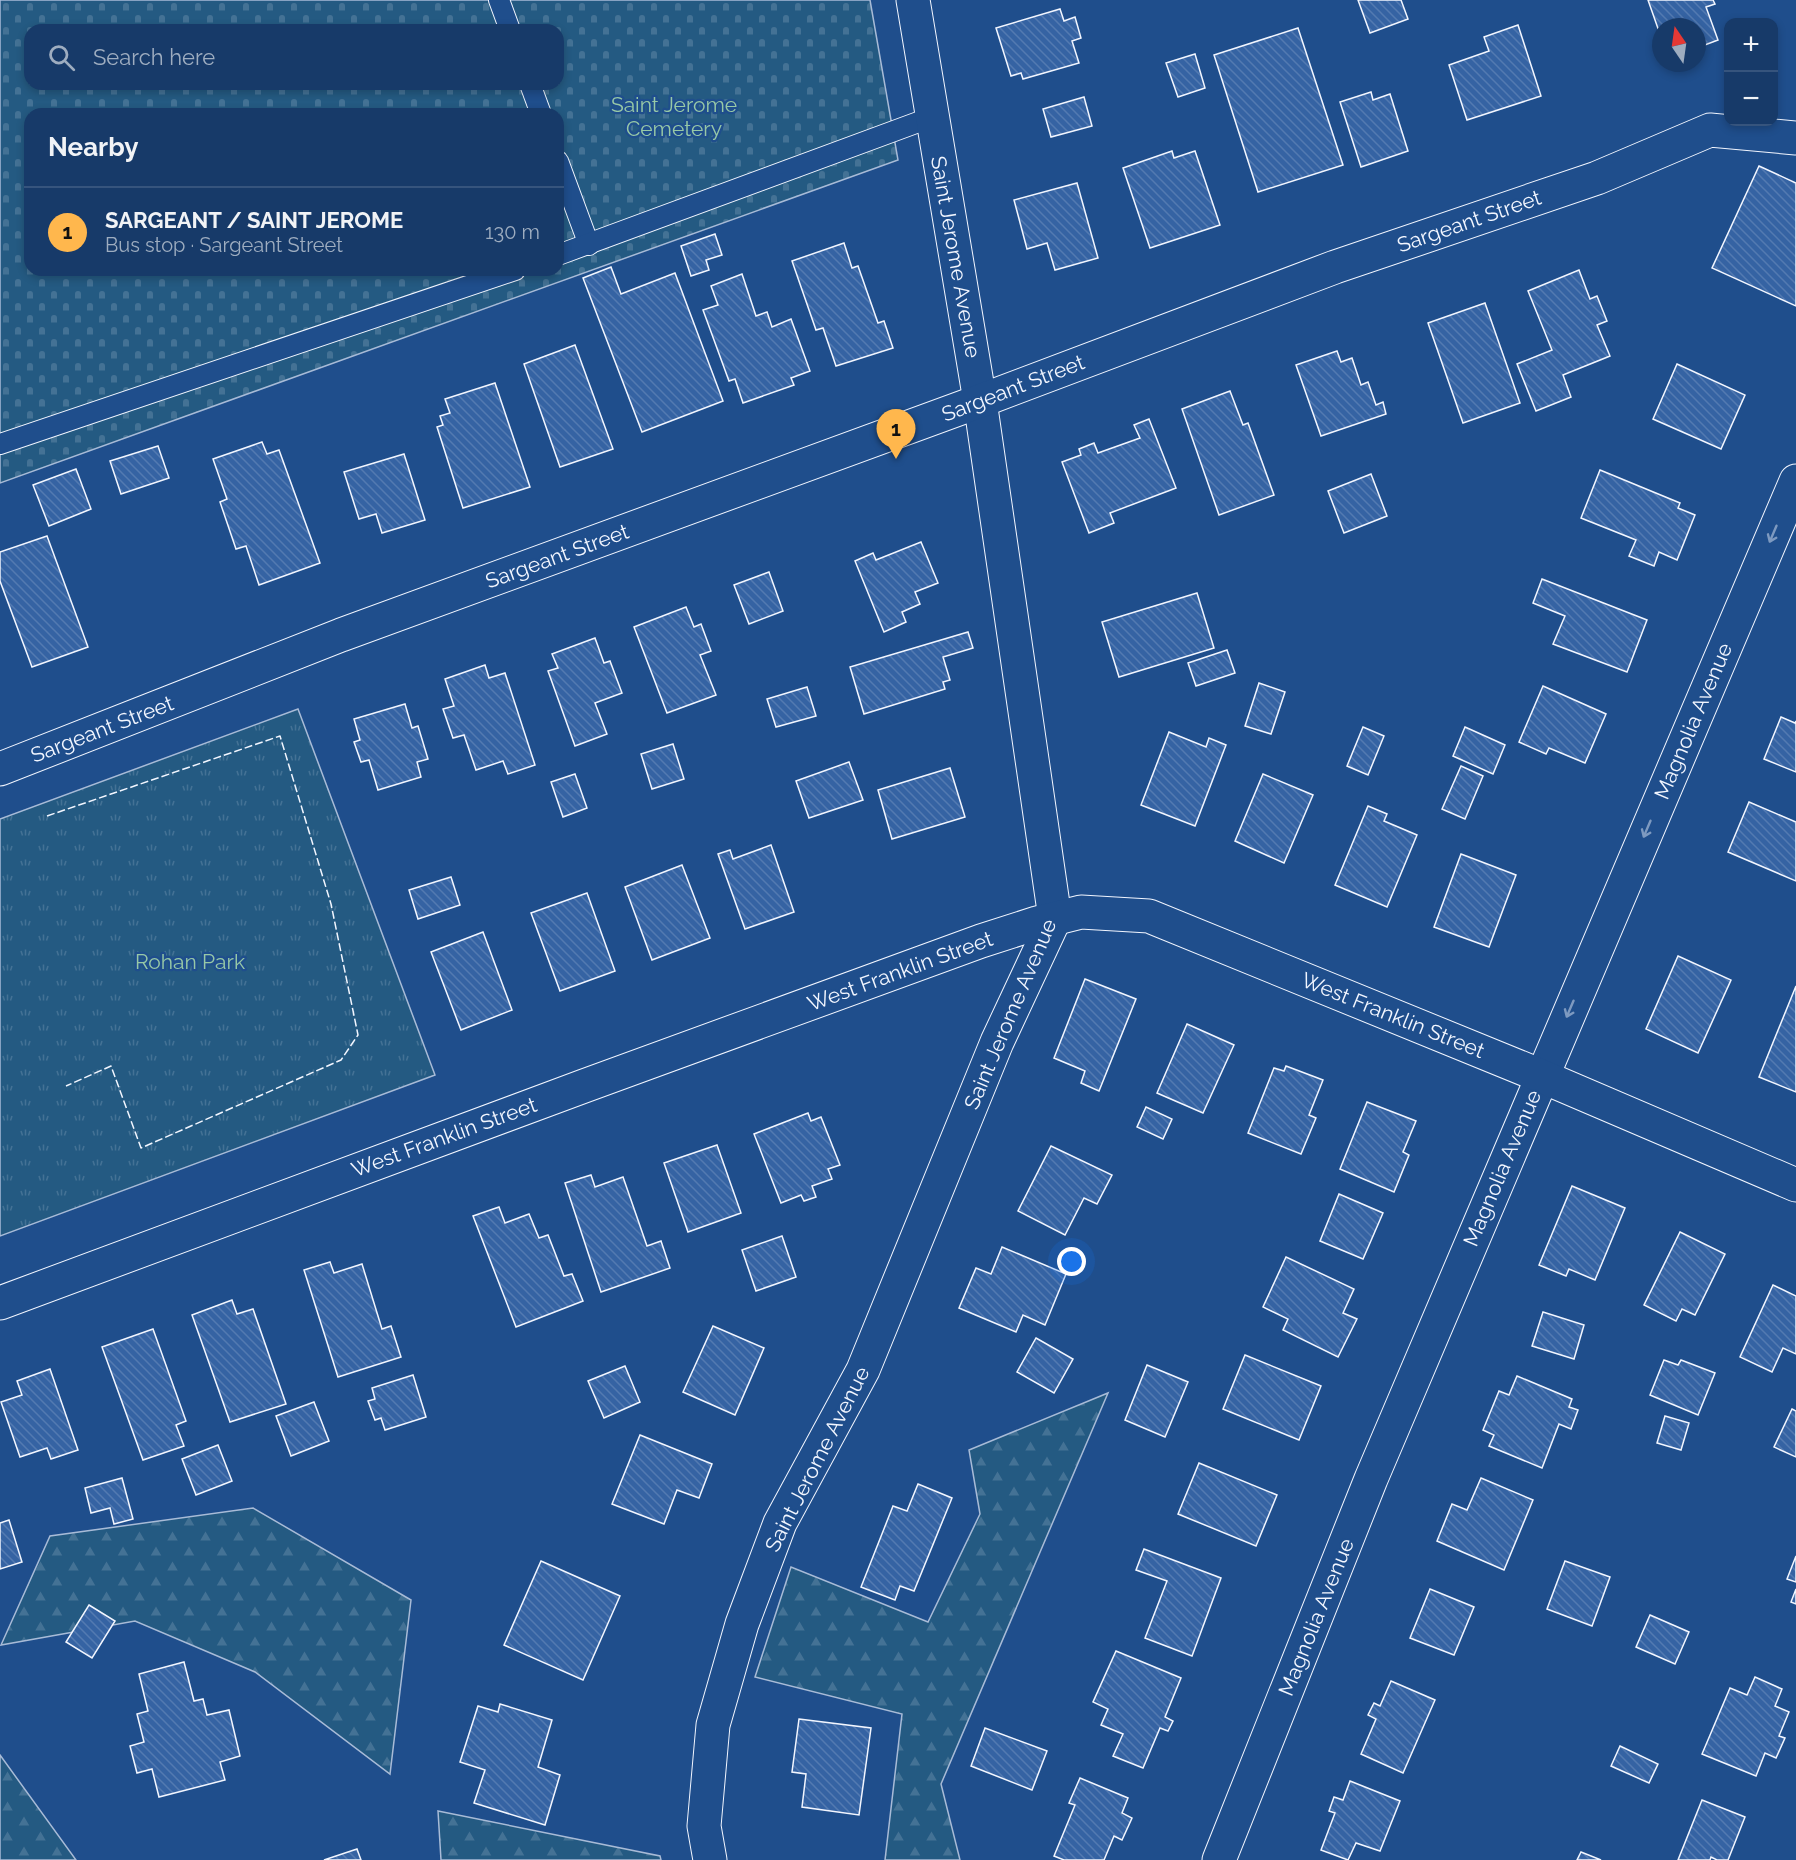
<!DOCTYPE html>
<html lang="en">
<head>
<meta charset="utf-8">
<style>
	:root { --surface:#173a69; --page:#244571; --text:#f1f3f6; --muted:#9eadc0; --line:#36547d; --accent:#ffb74d }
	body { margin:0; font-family:Raleway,sans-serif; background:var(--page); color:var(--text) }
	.controls { position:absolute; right:18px; top:18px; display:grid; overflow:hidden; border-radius:12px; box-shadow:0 3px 9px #0003 }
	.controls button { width:54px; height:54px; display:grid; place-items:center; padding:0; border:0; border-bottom:2px solid var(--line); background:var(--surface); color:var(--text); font:30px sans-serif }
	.compass { position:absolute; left:1652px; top:18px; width:54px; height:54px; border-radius:50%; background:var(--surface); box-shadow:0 3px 9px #0003; rotate:347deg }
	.you { position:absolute; left:1072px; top:1262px; width:21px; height:21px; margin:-15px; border:4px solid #fff; border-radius:50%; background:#1a73e8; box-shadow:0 0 0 9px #1a73e833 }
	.badge { display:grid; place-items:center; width:39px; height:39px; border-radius:50%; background:var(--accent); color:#111; font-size:20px; font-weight:700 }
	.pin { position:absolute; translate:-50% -50px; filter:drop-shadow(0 2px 3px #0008) }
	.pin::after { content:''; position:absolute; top:32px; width:21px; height:18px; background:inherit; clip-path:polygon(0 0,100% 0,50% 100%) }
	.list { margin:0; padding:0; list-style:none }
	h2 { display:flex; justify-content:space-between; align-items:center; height:78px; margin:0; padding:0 24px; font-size:26px }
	h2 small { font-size:20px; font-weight:400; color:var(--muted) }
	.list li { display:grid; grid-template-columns:39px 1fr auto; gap:18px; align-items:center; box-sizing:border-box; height:90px; padding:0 24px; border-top:2px solid var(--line) }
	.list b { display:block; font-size:22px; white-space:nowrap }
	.list p { margin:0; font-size:20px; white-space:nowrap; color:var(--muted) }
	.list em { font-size:20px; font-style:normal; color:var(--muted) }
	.icon { flex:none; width:33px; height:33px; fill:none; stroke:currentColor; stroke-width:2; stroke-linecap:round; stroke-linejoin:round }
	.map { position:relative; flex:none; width:1796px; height:1860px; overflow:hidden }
	.search { position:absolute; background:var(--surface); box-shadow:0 3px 9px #0003; left:24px; top:24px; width:540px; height:66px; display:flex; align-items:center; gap:15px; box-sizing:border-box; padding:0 21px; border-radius:18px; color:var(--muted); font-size:22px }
	.panel { position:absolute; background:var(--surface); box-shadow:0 3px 9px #0003; left:24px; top:108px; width:540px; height:168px; border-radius:18px }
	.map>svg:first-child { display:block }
	.grass { fill:url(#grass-tufts); stroke:#a8bbd7; stroke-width:1.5 }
	.forest { fill:url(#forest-firs); stroke:#a8bbd7; stroke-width:1.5 }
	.cemetery { fill:url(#cemetery-stones); stroke:#a8bbd7; stroke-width:1.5; fill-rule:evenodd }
	.building { fill:url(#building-back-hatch); stroke:#f2f6ff; stroke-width:1.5 }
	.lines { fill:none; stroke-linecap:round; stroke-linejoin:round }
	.service-casing { stroke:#f2f6ff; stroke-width:22 }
	.minor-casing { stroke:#f2f6ff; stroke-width:35 }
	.tertiary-casing { stroke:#f2f6ff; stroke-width:35 }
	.service { stroke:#1f4e8c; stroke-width:20 }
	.minor { stroke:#1f4e8c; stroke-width:33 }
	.tertiary { stroke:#1f4e8c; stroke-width:33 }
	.fence { stroke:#f2f6ff; stroke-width:1.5; stroke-dasharray:8 3; stroke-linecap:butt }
	.oneway { stroke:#7e9ac0 }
	.labels { text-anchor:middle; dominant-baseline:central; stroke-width:4.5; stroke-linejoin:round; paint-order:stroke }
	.park-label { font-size:21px; fill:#97c8a6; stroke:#1f4e8c }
	.street-label { font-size:21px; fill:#f2f6ff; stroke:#1f4e8c }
</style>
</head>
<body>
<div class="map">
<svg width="1796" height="1860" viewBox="0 0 1796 1860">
	<defs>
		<pattern id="grass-tufts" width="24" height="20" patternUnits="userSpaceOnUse" patternTransform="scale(1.5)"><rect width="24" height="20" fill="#245a82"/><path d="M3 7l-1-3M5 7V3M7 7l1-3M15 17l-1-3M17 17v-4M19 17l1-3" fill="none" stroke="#447295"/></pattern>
		<pattern id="forest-firs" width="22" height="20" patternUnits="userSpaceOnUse" patternTransform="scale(1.5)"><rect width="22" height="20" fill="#245a82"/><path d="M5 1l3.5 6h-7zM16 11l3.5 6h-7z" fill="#447295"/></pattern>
		<pattern id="cemetery-stones" width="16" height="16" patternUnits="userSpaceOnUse" patternTransform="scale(1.5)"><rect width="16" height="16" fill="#245a82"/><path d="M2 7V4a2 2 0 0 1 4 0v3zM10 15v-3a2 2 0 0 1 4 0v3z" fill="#447295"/></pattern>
		<pattern id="building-back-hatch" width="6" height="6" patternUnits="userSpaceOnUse" patternTransform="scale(1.5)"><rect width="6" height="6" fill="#3563a3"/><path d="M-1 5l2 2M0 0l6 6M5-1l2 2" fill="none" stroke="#537ab1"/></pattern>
	</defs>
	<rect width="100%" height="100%" fill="#1f4e8c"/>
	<polygon class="grass" points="298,709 435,1075 0,1236 0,819"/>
	<g class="forest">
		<polygon points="1108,1393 941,1784 960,1860 885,1860 902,1714 755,1677 791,1567 928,1622 980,1514 969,1450"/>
		<polygon points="253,1508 411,1600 390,1774 255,1672 135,1621 1,1645 50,1536"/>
		<polygon points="0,1755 76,1860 0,1860"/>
		<polygon points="438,1811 660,1856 661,1860 441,1860"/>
	</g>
	<path class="cemetery" d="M0,0H870L898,160L0,483ZM30,30H558V84H30ZM30,114H558V270H30Z"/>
	<g class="building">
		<polygon points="1358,0 1401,0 1408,19 1370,33"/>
		<polygon points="1648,0 1713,0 1715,4 1706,7 1718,40 1697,48 1697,27 1661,27 1661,37"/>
		<polygon points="1060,9 1064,21 1075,17 1081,38 1072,41 1079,63 1023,79 1021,73 1011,76 996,28"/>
		<polygon points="1518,25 1541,96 1467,120 1449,65 1489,51 1484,37"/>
		<polygon points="1298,28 1343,165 1258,192 1214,55"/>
		<polygon points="1195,54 1205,88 1178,97 1166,63"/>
		<polygon points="1371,92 1373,100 1390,94 1408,151 1361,167 1340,102"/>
		<polygon points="1084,97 1092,126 1051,137 1043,109"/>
		<polygon points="1172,151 1174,158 1195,151 1220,225 1150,248 1123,168"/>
		<polygon points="1759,166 1796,183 1796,306 1712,268"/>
		<polygon points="1077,183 1098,258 1055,270 1047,243 1027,249 1014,200"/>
		<polygon points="715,234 722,255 706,260 709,270 691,276 681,246"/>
		<polygon points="844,243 852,268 858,266 878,323 884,321 893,348 836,366 823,328 816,330 792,261"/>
		<polygon points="611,267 621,294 675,273 723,401 642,432 583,278"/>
		<polygon points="1579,270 1590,299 1597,296 1607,321 1597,325 1610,356 1563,375 1571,397 1536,411 1517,364 1552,350 1528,291"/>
		<polygon points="742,274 756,316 767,312 772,327 791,319 810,371 791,378 794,385 743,403 735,379 729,381 703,310 718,305 711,286"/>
		<polygon points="1485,303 1520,403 1463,423 1428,323"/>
		<polygon points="575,345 613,449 560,467 524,364"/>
		<polygon points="1337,351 1341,362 1352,358 1361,385 1368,382 1376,405 1383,402 1386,414 1321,436 1296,365"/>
		<polygon points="1677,364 1745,395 1721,449 1653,419"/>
		<polygon points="495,383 530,487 463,508 437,427 443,425 440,416 450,413 445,399"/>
		<polygon points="1230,391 1243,425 1248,423 1274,495 1219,515 1182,409"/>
		<polygon points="1149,419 1176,488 1110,513 1114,523 1089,533 1062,462 1081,455 1079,449 1094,443 1098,453 1140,438 1134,425"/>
		<polygon points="262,442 267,454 279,450 320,563 259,585 246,546 236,549 220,502 227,499 213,459"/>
		<polygon points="158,446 169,478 121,494 110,461"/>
		<polygon points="404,454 425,520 382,533 376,514 359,519 344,472"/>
		<polygon points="76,469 91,509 49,526 33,485"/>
		<polygon points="1600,470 1680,503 1678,508 1695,515 1677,560 1659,552 1654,566 1629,556 1636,540 1581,518"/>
		<polygon points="1371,474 1387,516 1344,533 1328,491"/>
		<polygon points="47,536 88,647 32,667 0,581 0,552"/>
		<polygon points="921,542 938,583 915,592 920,604 902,612 906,622 884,632 855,561 873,553 876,560"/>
		<polygon points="769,572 783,611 749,624 734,585"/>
		<polygon points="1542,579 1647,620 1627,672 1553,644 1565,616 1533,603"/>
		<polygon points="1197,593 1214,648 1119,677 1102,622"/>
		<polygon points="686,607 694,627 701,624 711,651 700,655 716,695 667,713 634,627"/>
		<polygon points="968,632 973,648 943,657 950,680 943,682 945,689 864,714 850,667"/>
		<polygon points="595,638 604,663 610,661 622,693 595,703 607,734 575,746 548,671 558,668 552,654"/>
		<polygon points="1227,650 1235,673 1196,686 1188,663"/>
		<polygon points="485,665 489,678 505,673 535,765 508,774 503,761 476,770 464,735 453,738 443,709 454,706 445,679"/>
		<polygon points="1259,683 1285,692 1271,734 1245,726"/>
		<polygon points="1543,686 1606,714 1585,763 1549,748 1546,754 1519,742"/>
		<polygon points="807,687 816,716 776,727 767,699"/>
		<polygon points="405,704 412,728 418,726 428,759 417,762 421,777 378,790 369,760 361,762 354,742 360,740 354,719"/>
		<polygon points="1781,717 1795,723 1796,721 1796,772 1764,759"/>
		<polygon points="1363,727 1384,736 1368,775 1347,766"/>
		<polygon points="1465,727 1505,745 1493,774 1453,756"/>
		<polygon points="1169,732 1206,747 1209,738 1226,745 1195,826 1141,805"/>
		<polygon points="673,744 684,779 652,789 641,754"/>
		<polygon points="849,762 863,800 809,818 796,781"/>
		<polygon points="1461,766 1483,776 1465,819 1442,809"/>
		<polygon points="950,768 965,817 892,839 878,790"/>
		<polygon points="575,774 587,808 563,817 551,782"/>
		<polygon points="1263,774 1313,795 1284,863 1235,841"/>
		<polygon points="1749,802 1796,822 1796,881 1728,852"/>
		<polygon points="1368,806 1387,814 1384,821 1417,835 1387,907 1335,885"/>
		<polygon points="771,845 794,912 745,929 718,854 730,850 733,859"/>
		<polygon points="1461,854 1516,875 1489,947 1434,927"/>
		<polygon points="682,865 710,938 652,960 625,887"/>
		<polygon points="451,877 460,905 418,919 409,890"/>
		<polygon points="587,893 615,971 560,991 531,913"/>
		<polygon points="483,932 512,1010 461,1030 431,952"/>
		<polygon points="1678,956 1731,980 1698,1053 1646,1029"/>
		<polygon points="1085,979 1136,999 1099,1091 1081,1083 1085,1071 1054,1058"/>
		<polygon points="1796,986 1796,1092 1759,1077"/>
		<polygon points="1187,1024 1234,1045 1203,1113 1157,1093"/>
		<polygon points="1286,1066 1323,1080 1309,1115 1316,1118 1301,1154 1248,1133 1274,1068 1284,1071"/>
		<polygon points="1367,1102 1416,1121 1403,1152 1409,1155 1394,1192 1340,1169"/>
		<polygon points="1146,1107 1172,1119 1163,1139 1137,1127"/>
		<polygon points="808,1113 811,1121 821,1117 840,1165 828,1169 832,1179 812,1186 816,1197 804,1201 801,1195 781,1203 754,1134"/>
		<polygon points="717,1145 741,1213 688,1232 664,1163"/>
		<polygon points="1051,1146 1112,1175 1097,1204 1084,1198 1065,1235 1018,1211"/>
		<polygon points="591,1175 595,1187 623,1177 647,1246 661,1241 670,1268 601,1292 565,1183"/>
		<polygon points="1572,1186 1625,1208 1595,1280 1569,1269 1566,1276 1539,1265"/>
		<polygon points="1339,1194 1383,1213 1363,1259 1320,1241"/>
		<polygon points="499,1207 505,1223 529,1214 539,1238 548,1235 564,1276 572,1274 583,1301 516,1327 473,1216"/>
		<polygon points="1680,1232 1725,1254 1695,1315 1682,1309 1676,1321 1644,1305"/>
		<polygon points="782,1236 796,1277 756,1291 742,1250"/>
		<polygon points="1002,1247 1066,1274 1045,1325 1023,1315 1016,1332 959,1308 976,1268 991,1274"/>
		<polygon points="1286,1257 1354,1289 1343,1313 1357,1319 1338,1357 1283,1330 1288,1319 1263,1307"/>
		<polygon points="330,1262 334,1273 362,1264 382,1329 391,1326 401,1357 338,1377 304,1270"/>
		<polygon points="1773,1285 1796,1296 1796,1354 1783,1348 1772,1372 1740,1357"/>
		<polygon points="232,1300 237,1314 253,1309 286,1404 230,1422 192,1315"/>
		<polygon points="1543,1312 1584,1325 1574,1359 1532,1346"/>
		<polygon points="713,1326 764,1348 735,1415 683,1392"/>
		<polygon points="153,1329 186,1421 176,1425 184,1446 143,1460 102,1347"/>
		<polygon points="1036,1338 1073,1359 1054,1393 1017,1372"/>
		<polygon points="1245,1355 1321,1386 1299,1440 1223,1409"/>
		<polygon points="1664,1360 1678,1365 1681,1360 1715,1373 1698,1415 1650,1395"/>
		<polygon points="1147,1365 1188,1382 1165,1437 1125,1420"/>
		<polygon points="625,1366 640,1402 604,1418 588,1381"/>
		<polygon points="50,1369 78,1450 51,1459 47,1448 20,1457 1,1402 22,1395 17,1381"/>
		<polygon points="413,1375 426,1417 385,1430 381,1418 375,1420 368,1401 375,1399 372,1388"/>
		<polygon points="1517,1376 1572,1399 1569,1407 1578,1410 1571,1429 1559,1424 1542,1468 1489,1446 1494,1435 1483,1430 1499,1391 1509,1395"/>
		<polygon points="314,1402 329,1441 291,1456 276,1416"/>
		<polygon points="1792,1409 1796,1411 1796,1457 1774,1447"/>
		<polygon points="1665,1416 1689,1423 1681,1450 1657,1443"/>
		<polygon points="640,1435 712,1464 699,1498 677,1490 664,1524 612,1504"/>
		<polygon points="218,1445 232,1481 196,1495 182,1459"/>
		<polygon points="1199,1463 1277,1495 1256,1546 1178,1514"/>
		<polygon points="122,1478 133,1519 114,1524 110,1508 91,1513 85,1488"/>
		<polygon points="1481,1478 1533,1500 1504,1570 1437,1541 1452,1504 1467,1510"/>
		<polygon points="918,1484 952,1498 914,1591 900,1586 895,1600 861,1587 893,1506 907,1511"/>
		<polygon points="9,1520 22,1562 0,1569 0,1523"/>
		<polygon points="1144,1549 1221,1578 1192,1656 1145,1638 1167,1581 1136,1570"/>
		<polygon points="1796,1556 1796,1582 1787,1579"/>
		<polygon points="541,1561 620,1596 583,1680 504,1645"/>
		<polygon points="1565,1561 1610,1577 1592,1626 1547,1609"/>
		<polygon points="1430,1589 1474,1607 1454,1655 1410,1638"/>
		<polygon points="1796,1589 1796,1604 1791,1602"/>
		<polygon points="89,1605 115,1621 92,1658 66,1642"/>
		<polygon points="1650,1615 1689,1632 1675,1664 1636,1647"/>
		<polygon points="1116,1651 1181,1678 1165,1717 1173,1721 1168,1731 1160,1728 1143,1768 1113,1756 1123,1734 1101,1725 1108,1709 1093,1702"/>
		<polygon points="184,1662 194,1701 203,1699 207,1715 229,1710 240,1756 220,1762 225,1780 159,1797 152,1769 137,1773 130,1746 144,1742 137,1714 148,1711 139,1674"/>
		<polygon points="1755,1677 1782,1689 1775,1706 1789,1712 1779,1736 1785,1738 1776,1758 1765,1753 1756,1776 1702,1754 1730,1688 1747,1695"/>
		<polygon points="1391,1681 1435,1700 1403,1773 1361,1754 1376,1719 1368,1715 1374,1703 1380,1706"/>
		<polygon points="500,1704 552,1720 538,1767 560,1775 545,1825 474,1803 485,1770 460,1762 478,1706 498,1712"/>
		<polygon points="799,1719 871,1728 859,1815 802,1807 806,1774 792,1772"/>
		<polygon points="985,1728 1047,1751 1032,1790 971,1766"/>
		<polygon points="1620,1746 1658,1764 1649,1783 1611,1766"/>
		<polygon points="1080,1778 1128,1798 1122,1813 1132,1818 1122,1840 1114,1836 1104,1860 1064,1860 1054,1856 1075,1805 1069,1803"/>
		<polygon points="1350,1781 1400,1801 1380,1851 1356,1843 1348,1860 1321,1850 1335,1813 1329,1811 1334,1797 1343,1800"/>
		<polygon points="1702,1800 1745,1817 1728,1860 1717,1860 1711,1857 1710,1860 1678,1860"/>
		<polygon points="357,1849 361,1860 324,1860"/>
		<polygon points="1581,1852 1601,1860 1577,1860"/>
	</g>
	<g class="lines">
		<defs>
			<g id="service">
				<polyline points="499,0 510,30"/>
				<polyline points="530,84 541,114"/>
				<polyline points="558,161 589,245"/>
				<polyline points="558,255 932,117"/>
				<polyline points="0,444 515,270"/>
			</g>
			<g id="minor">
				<polyline points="710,1860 704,1826 713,1725 742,1624 780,1523 863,1370 997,1042 1055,918 980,401 913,0"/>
				<polyline points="1219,1860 1371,1479 1796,481"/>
			</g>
			<g id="tertiary">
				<polyline points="0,769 341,635 980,401 1335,267 1597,178 1710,130 1796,138"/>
				<polyline points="0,1303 584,1086 981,941 1037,923 1081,912 1149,916 1534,1073 1796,1185"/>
			</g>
		</defs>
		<use href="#service" class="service-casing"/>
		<use href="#minor" class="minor-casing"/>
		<use href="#tertiary" class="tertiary-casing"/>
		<use href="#service" class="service"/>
		<use href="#minor" class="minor"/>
		<use href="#tertiary" class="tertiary"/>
		<polyline class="fence" points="47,816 280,736 331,904 358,1035 341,1060 141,1148 111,1066 66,1086"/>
	</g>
	<defs><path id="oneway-shaft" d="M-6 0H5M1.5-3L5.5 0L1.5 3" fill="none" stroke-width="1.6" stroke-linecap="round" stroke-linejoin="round" transform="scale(1.5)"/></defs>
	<g class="oneway">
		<use href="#oneway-shaft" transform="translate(1773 534) rotate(113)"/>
		<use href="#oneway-shaft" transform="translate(1647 829) rotate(113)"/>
		<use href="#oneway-shaft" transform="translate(1570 1009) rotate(113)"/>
	</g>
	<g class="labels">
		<g class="park-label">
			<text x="674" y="104">Saint Jerome<tspan x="674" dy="24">Cemetery</tspan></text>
			<text x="190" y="961">Rohan Park</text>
		</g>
		<g class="street-label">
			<text transform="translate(1469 221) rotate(-19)">Sargeant Street</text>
			<text transform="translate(956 257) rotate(80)">Saint Jerome Avenue</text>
			<text transform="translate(1013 388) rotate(-21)">Sargeant Street</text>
			<text transform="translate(557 556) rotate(-20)">Sargeant Street</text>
			<text transform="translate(1693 721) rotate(-67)">Magnolia Avenue</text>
			<text transform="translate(102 729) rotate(-21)">Sargeant Street</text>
			<text transform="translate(900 971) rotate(-20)">West Franklin Street</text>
			<text transform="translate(1010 1014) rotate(-67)">Saint Jerome Avenue</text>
			<text transform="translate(1393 1015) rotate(22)">West Franklin Street</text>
			<text transform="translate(444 1137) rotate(-20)">West Franklin Street</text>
			<text transform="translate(1502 1168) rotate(-67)">Magnolia Avenue</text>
			<text transform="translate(817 1459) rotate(-63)">Saint Jerome Avenue</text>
			<text transform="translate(1316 1617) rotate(-68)">Magnolia Avenue</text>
		</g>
	</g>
</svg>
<div class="controls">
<button>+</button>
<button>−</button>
</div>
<svg class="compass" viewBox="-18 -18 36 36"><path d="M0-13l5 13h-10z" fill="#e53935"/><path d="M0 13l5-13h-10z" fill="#9eadc0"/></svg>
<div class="you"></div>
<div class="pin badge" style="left:896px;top:459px">1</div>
<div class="search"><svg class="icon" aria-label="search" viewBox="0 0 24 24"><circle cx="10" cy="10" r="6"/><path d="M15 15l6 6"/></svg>Search here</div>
<section class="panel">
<h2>Nearby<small></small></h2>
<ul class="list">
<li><span class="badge">1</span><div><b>SARGEANT / SAINT JEROME</b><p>Bus stop · Sargeant Street</p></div><em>130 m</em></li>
</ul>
</section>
</div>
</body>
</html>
